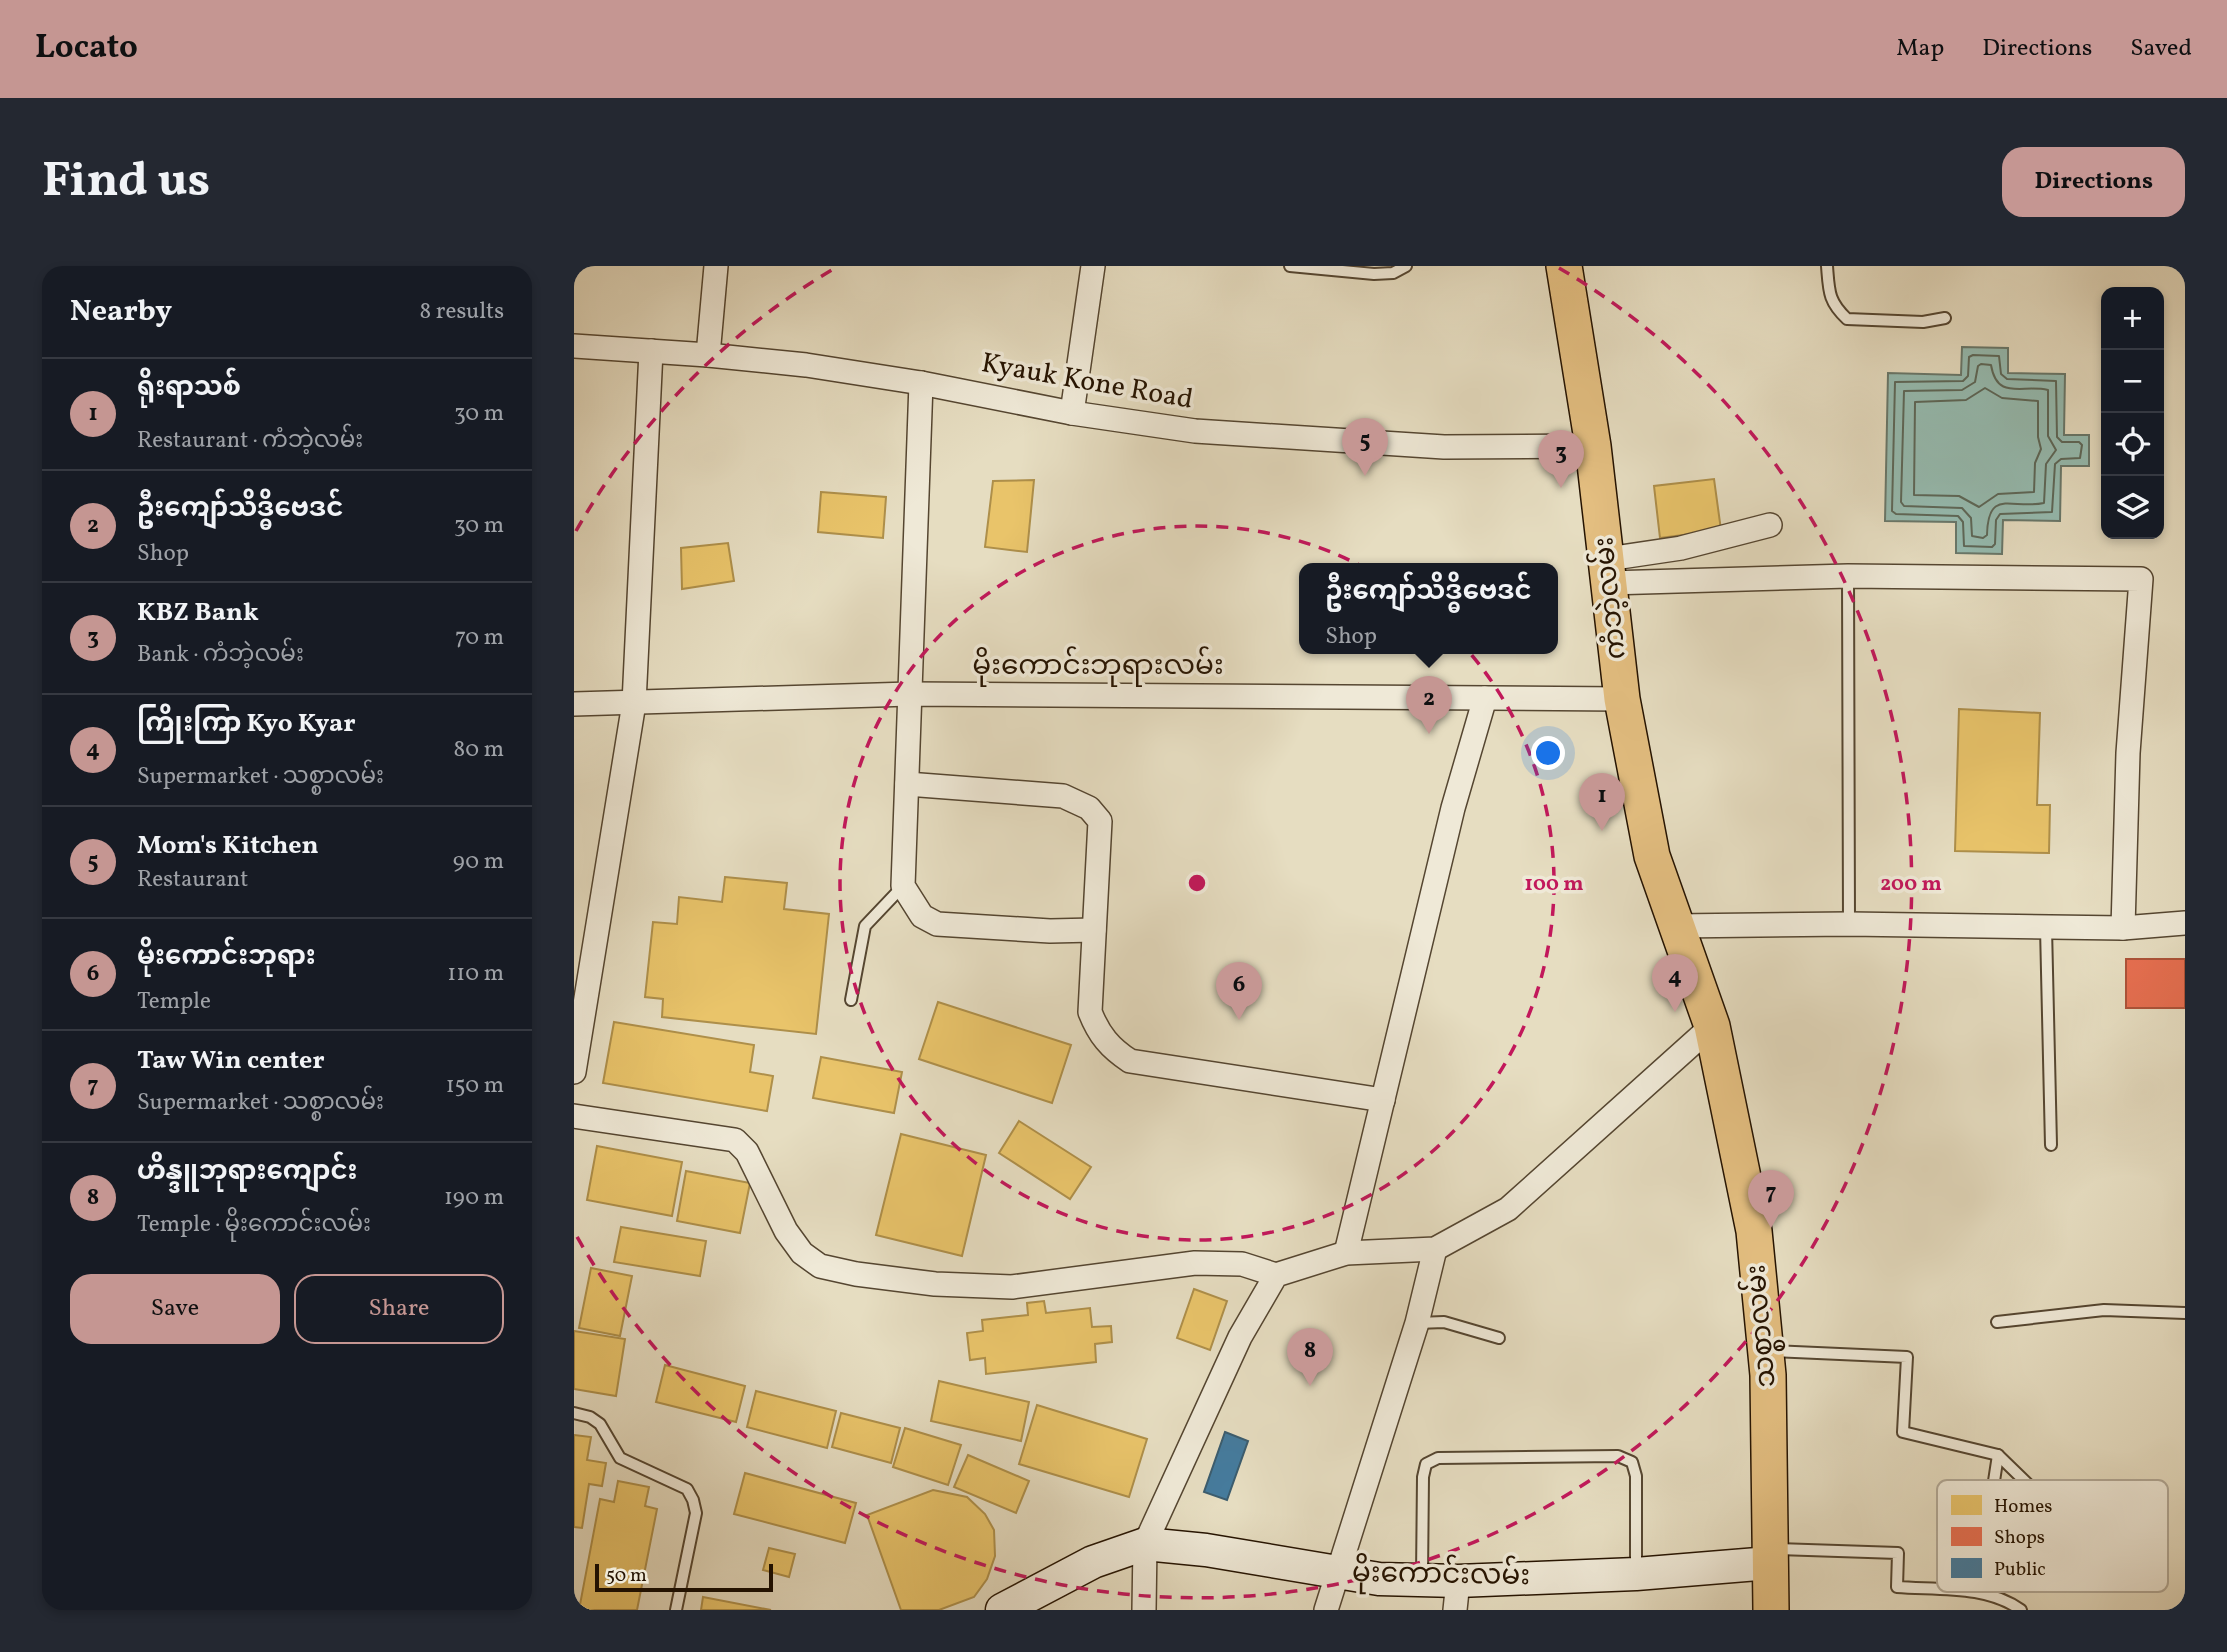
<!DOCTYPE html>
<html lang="en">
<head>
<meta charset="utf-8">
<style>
	:root { --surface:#171b24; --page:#242831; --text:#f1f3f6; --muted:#9ea1a6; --line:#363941; --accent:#c59692 }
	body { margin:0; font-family:Vollkorn,"Noto Sans Myanmar",serif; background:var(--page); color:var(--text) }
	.controls { position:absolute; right:21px; top:21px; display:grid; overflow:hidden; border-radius:14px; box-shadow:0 4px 10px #0003 }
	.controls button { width:63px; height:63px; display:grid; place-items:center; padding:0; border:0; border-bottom:2px solid var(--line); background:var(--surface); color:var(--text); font:35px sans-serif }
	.scale { position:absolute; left:21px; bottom:18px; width:178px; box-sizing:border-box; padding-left:7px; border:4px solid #251301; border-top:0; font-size:19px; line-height:24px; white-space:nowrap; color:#251301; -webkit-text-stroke:5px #efe9d7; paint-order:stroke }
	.you { position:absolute; left:975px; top:488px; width:24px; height:24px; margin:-18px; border:5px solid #fff; border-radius:50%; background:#1a73e8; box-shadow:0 0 0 10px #1a73e833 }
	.badge { display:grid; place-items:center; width:46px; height:46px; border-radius:50%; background:var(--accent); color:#111; font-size:23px; font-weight:700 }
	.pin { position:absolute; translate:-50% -58px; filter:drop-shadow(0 2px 4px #0008) }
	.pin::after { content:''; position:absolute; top:37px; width:24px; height:21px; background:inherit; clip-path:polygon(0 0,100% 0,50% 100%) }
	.popup { position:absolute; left:725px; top:297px; width:259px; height:91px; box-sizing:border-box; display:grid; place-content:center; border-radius:14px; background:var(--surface); filter:drop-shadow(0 2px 5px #0005); font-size:23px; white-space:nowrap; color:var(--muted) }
	.popup b { font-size:26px; color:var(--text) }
	.popup::after { content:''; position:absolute; left:50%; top:100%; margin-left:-14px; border:14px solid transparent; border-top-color:var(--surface) }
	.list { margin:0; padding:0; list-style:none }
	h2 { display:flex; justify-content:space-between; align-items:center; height:91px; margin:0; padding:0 28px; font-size:30px }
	h2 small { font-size:23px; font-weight:400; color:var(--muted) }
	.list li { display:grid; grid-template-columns:46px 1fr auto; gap:21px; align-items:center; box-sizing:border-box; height:112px; padding:0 28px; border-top:2px solid var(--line) }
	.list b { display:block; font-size:26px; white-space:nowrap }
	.list p { margin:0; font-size:23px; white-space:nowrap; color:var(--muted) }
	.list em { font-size:23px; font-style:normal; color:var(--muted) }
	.actions { display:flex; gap:14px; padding:21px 28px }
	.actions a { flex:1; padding:16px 0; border:2px solid var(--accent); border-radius:21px; text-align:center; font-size:24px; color:var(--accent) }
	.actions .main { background:var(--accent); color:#111 }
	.icon { flex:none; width:38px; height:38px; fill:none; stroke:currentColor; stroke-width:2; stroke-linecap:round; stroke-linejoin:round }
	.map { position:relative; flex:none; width:1611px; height:1344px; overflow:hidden; border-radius:21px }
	header { display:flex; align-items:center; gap:42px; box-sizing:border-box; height:98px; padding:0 35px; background:var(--accent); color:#111 }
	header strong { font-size:33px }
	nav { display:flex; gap:38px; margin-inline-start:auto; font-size:24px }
	.intro { display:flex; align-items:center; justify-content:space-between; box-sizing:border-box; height:168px; padding:0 42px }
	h1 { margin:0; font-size:49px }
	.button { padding:18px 32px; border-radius:21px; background:var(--accent); color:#111; font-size:24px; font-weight:700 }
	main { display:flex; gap:42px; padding:0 42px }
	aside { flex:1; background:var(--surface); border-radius:21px; box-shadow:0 4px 10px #0003 }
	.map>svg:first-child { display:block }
	.water { fill:#96bcb1; stroke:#69786b; stroke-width:2 }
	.homes { fill:#e9c46a; stroke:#ae8f4a; stroke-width:2 }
	.shops { fill:#e76f51; stroke:#ad5339; stroke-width:2 }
	.public { fill:#457b9d; stroke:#3b5c6e; stroke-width:2 }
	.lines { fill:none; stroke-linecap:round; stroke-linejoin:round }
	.shore { stroke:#5e6859; stroke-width:2 }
	.service-casing { stroke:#554631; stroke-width:14 }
	.minor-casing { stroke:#554631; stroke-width:26 }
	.secondary-casing { stroke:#251301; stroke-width:35 }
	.primary-casing { stroke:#251301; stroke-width:38 }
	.service { stroke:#efe9d7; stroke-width:10 }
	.minor { stroke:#efe9d7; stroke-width:23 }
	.secondary { stroke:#efe9d7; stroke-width:32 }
	.primary { stroke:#e3be80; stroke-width:35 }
	.ring { fill:none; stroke:#c2185b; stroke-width:3.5; stroke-dasharray:12 9 }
	.labels { text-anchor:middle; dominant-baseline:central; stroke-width:7; stroke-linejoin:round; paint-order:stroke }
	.street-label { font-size:28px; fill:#251301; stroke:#efe9d7 }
	.key { fill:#efe9d7; stroke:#b2a997; stroke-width:2 }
	.key-label { font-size:19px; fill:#251301 }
	.centre { fill:#c2185b; stroke:#efe9d7; stroke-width:3.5 }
	.ring-label { font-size:21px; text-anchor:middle; font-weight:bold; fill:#c2185b; stroke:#efe9d7; stroke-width:7; stroke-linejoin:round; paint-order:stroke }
</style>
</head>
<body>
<header>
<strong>Locato</strong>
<nav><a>Map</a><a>Directions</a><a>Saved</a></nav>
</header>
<div class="intro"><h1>Find us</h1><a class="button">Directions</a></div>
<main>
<aside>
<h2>Nearby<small>8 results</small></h2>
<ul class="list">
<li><span class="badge">1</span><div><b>ရိုးရာသစ်</b><p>Restaurant · ကံဘဲ့လမ်း</p></div><em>30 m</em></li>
<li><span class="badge">2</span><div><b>ဦးကျော်သိဒ္ဓိဗေဒင်</b><p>Shop</p></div><em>30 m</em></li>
<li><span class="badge">3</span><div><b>KBZ Bank</b><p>Bank · ကံဘဲ့လမ်း</p></div><em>70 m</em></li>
<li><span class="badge">4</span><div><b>ကြိုးကြာ Kyo Kyar</b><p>Supermarket · သစ္စာလမ်း</p></div><em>80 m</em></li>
<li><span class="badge">5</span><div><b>Mom's Kitchen</b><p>Restaurant</p></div><em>90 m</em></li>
<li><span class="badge">6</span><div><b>မိုးကောင်းဘုရား</b><p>Temple</p></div><em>110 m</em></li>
<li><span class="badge">7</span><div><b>Taw Win center</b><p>Supermarket · သစ္စာလမ်း</p></div><em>150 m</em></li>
<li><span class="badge">8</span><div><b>ဟိန္ဒူဘုရားကျောင်း</b><p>Temple · မိုးကောင်းလမ်း</p></div><em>190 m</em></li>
</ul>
<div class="actions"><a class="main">Save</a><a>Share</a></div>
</aside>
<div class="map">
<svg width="1611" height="1344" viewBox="0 0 1611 1344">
	<rect width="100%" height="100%" fill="#e6ddc1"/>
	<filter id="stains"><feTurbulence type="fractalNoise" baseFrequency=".00286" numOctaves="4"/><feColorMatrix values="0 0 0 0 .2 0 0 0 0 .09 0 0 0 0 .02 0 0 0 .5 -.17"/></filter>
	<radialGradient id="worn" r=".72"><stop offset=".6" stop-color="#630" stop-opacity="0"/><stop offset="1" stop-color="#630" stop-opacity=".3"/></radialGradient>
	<polygon class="water" points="1388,81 1434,82 1434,107 1491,108 1490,169 1515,169 1515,200 1487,200 1486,255 1429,254 1428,288 1382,287 1382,256 1311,255 1314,107 1387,109"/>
	<g class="homes">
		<polygon points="1140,213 1147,264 1086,272 1080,220"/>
		<polygon points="460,214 453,286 411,281 419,215"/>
		<polygon points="247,226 312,231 309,272 244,266"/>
		<polygon points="154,277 160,315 108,323 107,282"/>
		<polygon points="1385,443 1466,447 1463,539 1476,539 1475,587 1381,585"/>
		<polygon points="151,611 213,617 210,643 255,648 242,768 88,751 89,733 71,731 79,656 103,658 105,631 148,636"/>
		<polygon points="364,736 497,779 478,837 345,793"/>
		<polygon points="40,756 180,779 176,806 199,810 193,845 29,817"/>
		<polygon points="247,791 328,806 320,847 239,832"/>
		<polygon points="445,855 517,901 496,933 425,887"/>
		<polygon points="327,868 412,889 388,990 302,969"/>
		<polygon points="23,880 108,896 98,950 13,934"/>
		<polygon points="112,905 176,917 166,967 103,955"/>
		<polygon points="47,961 132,975 126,1010 40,996"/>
		<polygon points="17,1002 58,1010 46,1070 5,1062"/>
		<polygon points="620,1023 653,1035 636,1084 603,1072"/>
		<polygon points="470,1035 472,1047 516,1042 518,1061 537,1060 538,1076 521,1078 522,1096 412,1108 411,1092 396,1094 393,1067 409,1065 408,1054 454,1049 453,1037"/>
		<polygon points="0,1065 51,1073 42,1130 0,1123"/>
		<polygon points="91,1099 171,1120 162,1156 82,1136"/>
		<polygon points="365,1115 455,1136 447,1175 357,1155"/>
		<polygon points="182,1125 262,1145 253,1182 173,1161"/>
		<polygon points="463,1139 573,1173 555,1231 445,1198"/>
		<polygon points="267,1147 326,1162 317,1197 258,1181"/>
		<polygon points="331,1162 387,1179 374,1219 319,1201"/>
		<polygon points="0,1169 17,1171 13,1194 32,1197 28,1220 15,1218 8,1262 0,1261"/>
		<polygon points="394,1189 455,1215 442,1247 380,1221"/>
		<polygon points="171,1207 282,1237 271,1277 160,1248"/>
		<polygon points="44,1215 75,1221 71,1240 83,1243 63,1344 5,1344 26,1233 40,1236"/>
		<polygon points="359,1224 393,1231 411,1248 420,1264 421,1290 413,1313 400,1331 365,1344 327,1344 293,1249"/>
		<polygon points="195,1282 221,1288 215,1311 189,1304"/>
		<polygon points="129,1331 197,1344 127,1344"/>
	</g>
	<rect class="shops" x="1552" y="693" width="59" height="49"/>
	<polygon class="public" points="651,1166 674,1175 653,1234 630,1226"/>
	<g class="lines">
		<g class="shore">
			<polygon points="1399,89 1425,90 1427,108 1433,113 1482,115 1483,171 1488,176 1505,176 1508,179 1506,192 1487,193 1481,198 1478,246 1426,248 1422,254 1421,278 1418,281 1390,280 1389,256 1384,250 1322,248 1318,245 1321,116 1389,115 1394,110 1395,91"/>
			<path d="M1407,98L1417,99C1423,135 1448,118 1474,124V170L1482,184L1472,198L1470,237C1438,244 1414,221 1413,269L1409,272L1398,270L1397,252L1388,242L1330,240L1327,236L1330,125L1388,124L1401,116L1404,100Z"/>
			<polygon points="1411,122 1428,132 1464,135 1464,171 1467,183 1461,197 1460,226 1424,228 1405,241 1385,230 1340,229 1341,136 1392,134"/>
		</g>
		<defs>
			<g id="service">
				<polyline points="716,0 800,8 819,7 832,0"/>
				<path d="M1253,0C1255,25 1254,35 1273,53L1349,56L1371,52"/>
				<polyline points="1274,310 1275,658"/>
				<polyline points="1472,662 1477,879"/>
				<polyline points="277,734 291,660 329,620"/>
				<polyline points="1423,1056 1530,1044 1611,1047"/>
				<polyline points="843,1057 870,1056 925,1072"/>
				<polyline points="1198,1085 1333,1091 1329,1166 1424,1189 1461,1225 1494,1246"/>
				<polyline points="0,1147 16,1151 26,1158 46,1192 113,1223 119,1234 122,1247 102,1344"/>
				<path d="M1202,1283L1324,1287L1323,1321C1364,1324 1413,1319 1447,1344"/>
				<polyline points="848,1310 849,1211 852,1198 864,1192 1044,1190 1058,1196 1062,1210 1062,1306"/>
				<polyline points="1403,1326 1424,1189"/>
			</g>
			<g id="minor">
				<polyline points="0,80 134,89 232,99 347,117 498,147 621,165 870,181 1019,180"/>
				<polyline points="134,89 142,0"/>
				<polyline points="347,117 329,620 348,650 363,658 476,665 520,664"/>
				<polyline points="498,147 519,0"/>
				<polyline points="1033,293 1107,282 1196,259"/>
				<polyline points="1035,317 1274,310 1567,313 1554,487 1549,662"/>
				<polyline points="0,438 336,428 1048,433"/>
				<path d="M333,518L489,530L515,542L526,555L516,746C525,769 536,782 556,795L809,834"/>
				<polyline points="1101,660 1275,658 1549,662 1611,657"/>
				<polyline points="0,806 60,437 77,85"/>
				<polyline points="0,850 161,874 173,886 212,965 228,987 246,1000 282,1008 361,1018 438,1021 621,997 668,998 702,1009"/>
				<polyline points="772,987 879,542 911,432"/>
				<polyline points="570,1344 571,1278 666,1071 702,1009 772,987 861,983 934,943 1138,760"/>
				<polyline points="752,1344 843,1057 861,983"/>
				<polyline points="881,1344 884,1315"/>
			</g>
			<polyline id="secondary" points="428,1344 519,1296 571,1278 632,1284 805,1313 884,1315 1062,1308 1196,1297"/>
			<polyline id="primary" points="990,0 1019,180 1048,433 1078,590 1138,760 1180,965 1194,1109 1197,1344"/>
		</defs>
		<use href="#service" class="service-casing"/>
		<use href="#minor" class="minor-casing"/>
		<use href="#secondary" class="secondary-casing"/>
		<use href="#primary" class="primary-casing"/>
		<use href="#service" class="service"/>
		<use href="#minor" class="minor"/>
		<use href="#secondary" class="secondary"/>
		<use href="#primary" class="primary"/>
	</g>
	<g class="ring">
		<circle cx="623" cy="617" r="357"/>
		<path d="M2 265A714 714 0 0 1 261 2M985 2A714 714 0 1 1 2 969"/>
	</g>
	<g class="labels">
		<g class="street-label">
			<text transform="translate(513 116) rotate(10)">Kyauk Kone Road</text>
			<text transform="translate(1037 332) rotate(-96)">ကံဘဲ့လမ်း</text>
			<text x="524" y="400">မိုးကောင်းဘုရားလမ်း</text>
			<text transform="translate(1188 1060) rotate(-95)">သစ္စာလမ်း</text>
			<text transform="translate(867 1309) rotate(1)">မိုးကောင်းလမ်း</text>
		</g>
	</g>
	<rect x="1363" y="1214" width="231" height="112" rx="10" class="key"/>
	<rect x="1377" y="1229" width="31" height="20" fill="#e9c46a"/>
	<rect x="1377" y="1261" width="31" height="19" fill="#e76f51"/>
	<rect x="1377" y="1292" width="31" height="20" fill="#457b9d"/>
	<g class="key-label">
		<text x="1420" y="1246">Homes</text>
		<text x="1420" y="1277">Shops</text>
		<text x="1420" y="1309">Public</text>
	</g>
	<circle cx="623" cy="617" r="10" class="centre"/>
	<g class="ring-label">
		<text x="980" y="624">100 m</text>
		<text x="1337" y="624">200 m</text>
	</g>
	<rect width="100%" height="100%" filter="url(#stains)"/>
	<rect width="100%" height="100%" fill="url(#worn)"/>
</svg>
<div class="controls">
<button>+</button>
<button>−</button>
<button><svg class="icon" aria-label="locate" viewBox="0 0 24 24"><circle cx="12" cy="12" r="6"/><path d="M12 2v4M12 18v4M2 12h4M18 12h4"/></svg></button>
<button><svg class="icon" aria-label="layers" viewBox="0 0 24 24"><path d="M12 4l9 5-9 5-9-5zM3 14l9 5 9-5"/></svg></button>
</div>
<div class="scale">50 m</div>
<div class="you"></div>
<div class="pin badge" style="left:1028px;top:565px">1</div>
<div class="pin badge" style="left:855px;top:468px">2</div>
<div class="popup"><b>ဦးကျော်သိဒ္ဓိဗေဒင်</b>Shop</div>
<div class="pin badge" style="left:987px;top:222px">3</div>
<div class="pin badge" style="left:1101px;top:746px">4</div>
<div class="pin badge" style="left:791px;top:210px">5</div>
<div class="pin badge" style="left:665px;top:754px">6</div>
<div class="pin badge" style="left:1197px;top:962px">7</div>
<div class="pin badge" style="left:736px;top:1120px">8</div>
</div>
</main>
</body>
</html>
